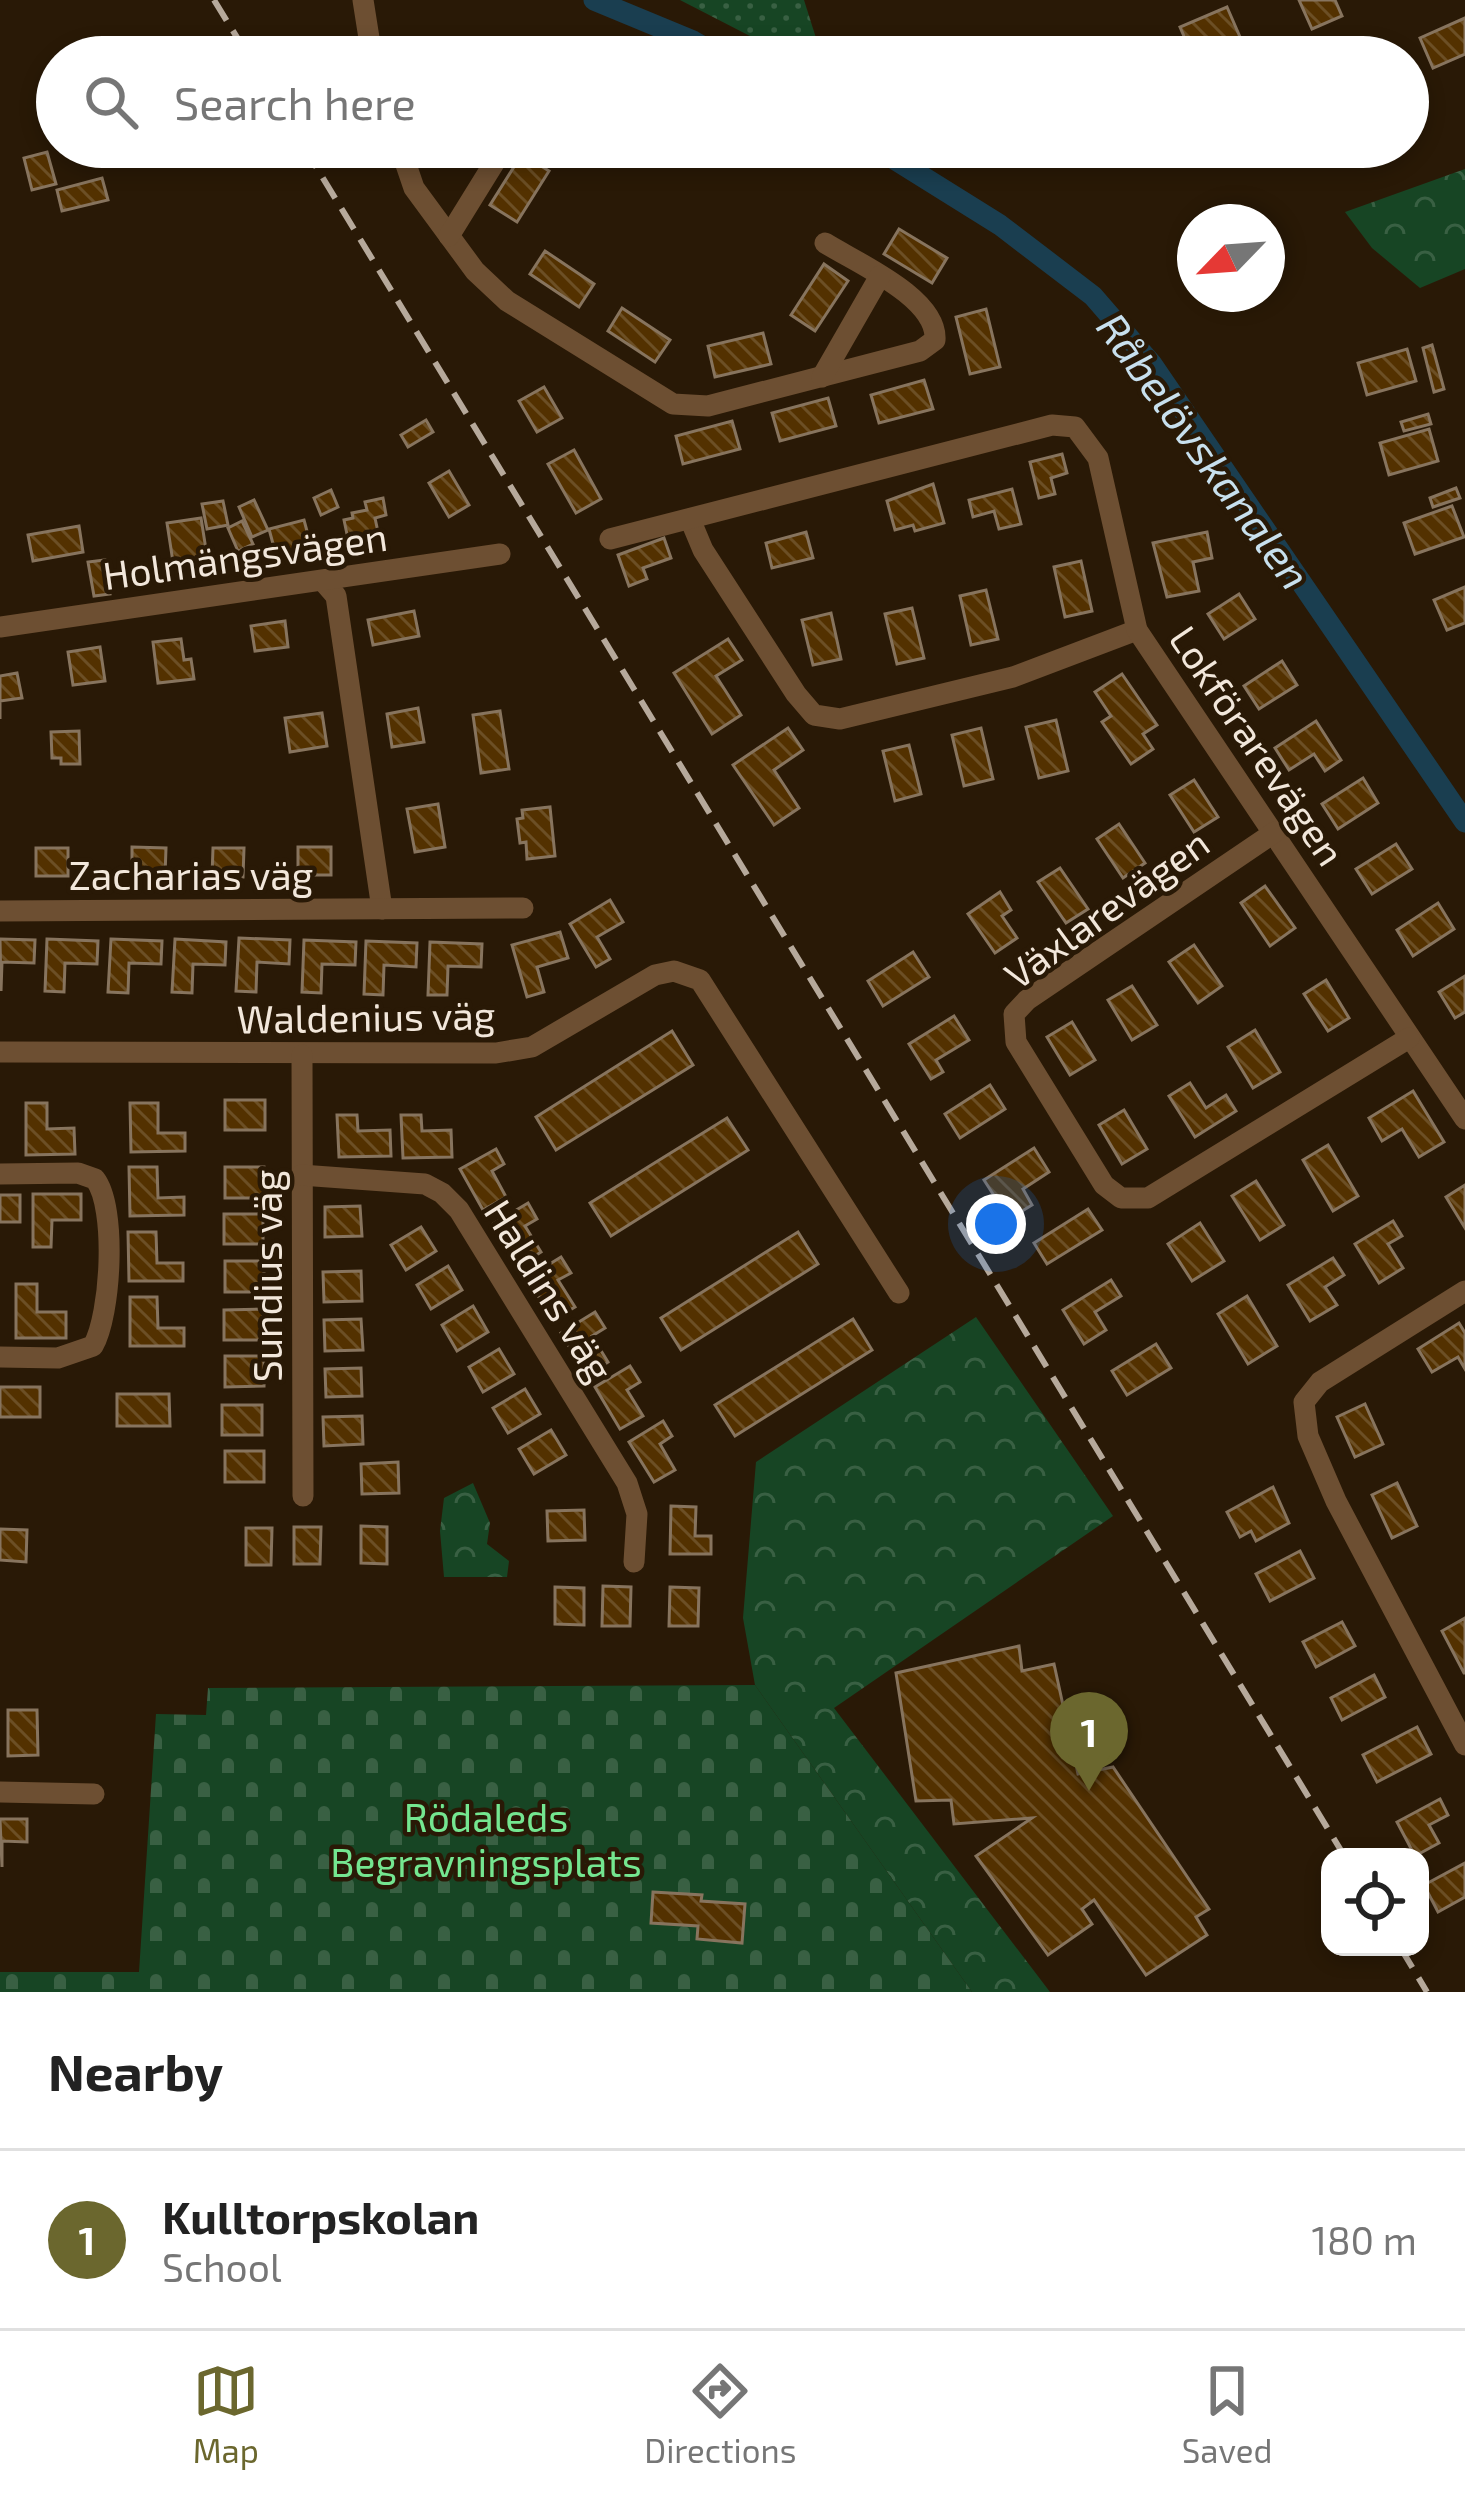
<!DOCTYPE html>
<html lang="en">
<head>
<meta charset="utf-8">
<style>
	:root { --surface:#fff; --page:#f6f6f6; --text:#222; --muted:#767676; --line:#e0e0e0; --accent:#6b672e }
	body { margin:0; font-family:"Exo 2",sans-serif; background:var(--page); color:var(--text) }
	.controls { position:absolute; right:36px; bottom:36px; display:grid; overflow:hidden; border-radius:24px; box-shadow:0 6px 18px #0003 }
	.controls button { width:108px; height:108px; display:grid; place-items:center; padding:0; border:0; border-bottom:3px solid var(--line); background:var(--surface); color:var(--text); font:60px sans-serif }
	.compass { position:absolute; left:1177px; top:204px; width:108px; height:108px; border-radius:50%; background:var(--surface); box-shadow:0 6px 18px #0003; rotate:245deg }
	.you { position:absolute; left:996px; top:1224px; width:42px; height:42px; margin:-30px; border:9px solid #fff; border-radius:50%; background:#1a73e8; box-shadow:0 0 0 18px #1a73e833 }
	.badge { display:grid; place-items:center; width:78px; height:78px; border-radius:50%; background:var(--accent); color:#fff; font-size:39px; font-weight:700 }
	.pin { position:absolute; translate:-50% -99px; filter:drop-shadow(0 3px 6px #0008) }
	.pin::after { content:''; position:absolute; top:63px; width:42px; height:36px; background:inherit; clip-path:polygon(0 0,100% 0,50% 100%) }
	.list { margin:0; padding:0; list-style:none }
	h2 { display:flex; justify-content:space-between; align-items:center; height:156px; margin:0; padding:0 48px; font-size:51px }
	h2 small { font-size:39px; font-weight:400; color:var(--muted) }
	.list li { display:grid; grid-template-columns:78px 1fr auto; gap:36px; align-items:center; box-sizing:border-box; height:180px; padding:0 48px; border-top:3px solid var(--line) }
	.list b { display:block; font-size:45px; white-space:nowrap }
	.list p { margin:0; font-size:39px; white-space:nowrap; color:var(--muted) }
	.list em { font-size:39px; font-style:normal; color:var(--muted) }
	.icon { flex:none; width:66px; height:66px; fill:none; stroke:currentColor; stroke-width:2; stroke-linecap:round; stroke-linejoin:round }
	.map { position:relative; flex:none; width:1465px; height:1992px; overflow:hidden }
	.search { position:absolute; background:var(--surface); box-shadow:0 6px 18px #0003; left:36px; right:36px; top:36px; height:132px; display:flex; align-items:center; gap:30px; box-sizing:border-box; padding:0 42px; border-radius:66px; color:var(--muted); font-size:45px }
	.sheet { height:336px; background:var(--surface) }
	nav { display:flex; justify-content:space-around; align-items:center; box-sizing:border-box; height:168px; border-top:3px solid var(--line); background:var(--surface); font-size:33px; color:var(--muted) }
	nav a { display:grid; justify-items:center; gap:6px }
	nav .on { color:var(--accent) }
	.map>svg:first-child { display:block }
	.forest { fill:url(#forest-crowns) }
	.cemetery { fill:url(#cemetery-stones) }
	.garden { fill:url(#garden-dots) }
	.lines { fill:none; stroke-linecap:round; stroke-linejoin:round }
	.canal { stroke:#1a3e50; stroke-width:21 }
	.building { fill:url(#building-back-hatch); stroke:#87745e; stroke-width:3 }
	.street { stroke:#6d4f32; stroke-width:21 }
	.rail { stroke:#b6a99b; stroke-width:6; stroke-dasharray:24 12; stroke-linecap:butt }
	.labels { text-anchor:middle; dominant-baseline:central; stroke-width:9; stroke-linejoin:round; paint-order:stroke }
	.street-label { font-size:39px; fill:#f2e7db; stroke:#291906 }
	.park-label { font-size:39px; fill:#74e690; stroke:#291906 }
	.water-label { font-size:42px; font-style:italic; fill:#c8e0ee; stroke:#291906 }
</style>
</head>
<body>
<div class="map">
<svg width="1465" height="1992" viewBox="0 0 1465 1992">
	<defs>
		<pattern id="forest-crowns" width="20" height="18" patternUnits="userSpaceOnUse" patternTransform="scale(3)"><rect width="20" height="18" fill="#174524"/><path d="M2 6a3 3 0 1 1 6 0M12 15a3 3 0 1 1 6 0" fill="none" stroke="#396043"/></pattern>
		<pattern id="cemetery-stones" width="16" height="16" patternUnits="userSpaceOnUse" patternTransform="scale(3)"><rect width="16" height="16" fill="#174524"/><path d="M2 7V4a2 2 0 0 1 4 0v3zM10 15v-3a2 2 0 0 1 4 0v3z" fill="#396043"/></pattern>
		<pattern id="garden-dots" width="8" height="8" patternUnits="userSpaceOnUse" patternTransform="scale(3)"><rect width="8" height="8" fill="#174524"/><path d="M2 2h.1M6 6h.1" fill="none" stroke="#396043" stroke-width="1.8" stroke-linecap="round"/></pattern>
		<pattern id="building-back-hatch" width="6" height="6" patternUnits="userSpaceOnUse" patternTransform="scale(3)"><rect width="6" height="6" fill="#533100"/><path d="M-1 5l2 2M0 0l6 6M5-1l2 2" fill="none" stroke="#6c4f25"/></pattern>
	</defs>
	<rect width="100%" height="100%" fill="#291906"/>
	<g class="forest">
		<polygon points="1465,169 1465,269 1420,288 1372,248 1345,212"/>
		<polygon points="976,1317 1113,1516 834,1708 1050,1992 972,1992 755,1685 743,1618 756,1462"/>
		<polygon points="473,1483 490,1523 487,1544 509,1561 507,1577 444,1577 440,1531 444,1498"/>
	</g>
	<polygon class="cemetery" points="755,1685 972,1992 0,1992 0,1972 139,1972 156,1714 206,1715 208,1688"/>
	<polygon class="garden" points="680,0 804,0 822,57 791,57"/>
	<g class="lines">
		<g class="canal">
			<polyline points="594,0 693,41 721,57"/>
			<polyline points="875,147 1000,225 1093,296 1151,363 1465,822"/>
		</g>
	</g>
	<g class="building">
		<polygon points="1299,0 1335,0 1342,16 1312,29"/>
		<polygon points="1227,7 1240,37 1193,57 1180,27"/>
		<polygon points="1465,18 1465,54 1433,68 1420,38"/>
		<polygon points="47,152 56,184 32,190 24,158"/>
		<polygon points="522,154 549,171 517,222 490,205"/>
		<polygon points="102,178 108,200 62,211 57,190"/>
		<polygon points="899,229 947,258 932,283 884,254"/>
		<polygon points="545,251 594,284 579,307 530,274"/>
		<polygon points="824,264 848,281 815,331 791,315"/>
		<polygon points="622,308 670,340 655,362 608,331"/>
		<polygon points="986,309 1000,367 970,374 956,317"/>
		<polygon points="763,333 771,364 715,377 708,346"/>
		<polygon points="1432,345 1444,389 1434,392 1423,348"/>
		<polygon points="1407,349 1416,381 1367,395 1358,363"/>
		<polygon points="924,380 933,409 879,423 871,395"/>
		<polygon points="544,387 562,418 537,432 519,401"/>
		<polygon points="828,398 836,426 780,441 772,413"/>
		<polygon points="1428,414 1431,424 1404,431 1401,422"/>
		<polygon points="426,420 433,432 408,447 401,435"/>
		<polygon points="732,421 740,449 683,464 676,436"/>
		<polygon points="1429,429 1438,461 1389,475 1380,443"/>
		<polygon points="574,450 601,499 576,513 548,464"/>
		<polygon points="1062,454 1067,473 1051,478 1055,494 1039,498 1030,462"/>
		<polygon points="449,471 469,505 449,517 429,483"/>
		<polygon points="933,484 944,523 915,531 913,525 895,530 887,501"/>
		<polygon points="1456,488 1460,498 1433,507 1430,498"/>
		<polygon points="1012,489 1021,524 999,529 994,511 973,517 969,500"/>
		<polygon points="331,490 338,507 321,515 314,498"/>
		<polygon points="383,498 386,515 375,518 378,532 369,534 370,540 359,543 358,537 348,539 344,520 353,518 352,513 367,510 365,502"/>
		<polygon points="254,500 268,530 252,537 239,507"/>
		<polygon points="223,501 228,525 207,529 202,504"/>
		<polygon points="1452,506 1464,537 1415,554 1404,523"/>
		<polygon points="201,518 207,556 173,562 167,523"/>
		<polygon points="304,520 311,546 299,549 301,554 276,555 269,529"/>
		<polygon points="242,521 253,544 238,551 228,528"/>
		<polygon points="79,526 83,552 33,561 28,535"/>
		<polygon points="806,532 813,558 772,568 766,543"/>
		<polygon points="1207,532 1212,558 1193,562 1199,591 1167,597 1153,543"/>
		<polygon points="664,538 671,558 643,568 647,579 629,586 618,555"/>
		<polygon points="105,560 110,594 94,596 88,562"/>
		<polygon points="1081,561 1092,611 1065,617 1054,567"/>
		<polygon points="1465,587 1465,623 1447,630 1434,600"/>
		<polygon points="986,590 998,639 971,645 960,596"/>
		<polygon points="1239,594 1255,619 1224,639 1208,614"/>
		<polygon points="912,608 924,658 897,664 885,614"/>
		<polygon points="414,611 419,636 373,645 368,620"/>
		<polygon points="831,613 841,659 813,665 802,620"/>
		<polygon points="285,621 288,647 255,651 251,626"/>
		<polygon points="181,639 184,660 191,659 194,679 158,683 153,642"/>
		<polygon points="728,639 742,660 716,676 741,715 712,734 674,673"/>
		<polygon points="100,647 105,681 73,685 68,652"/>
		<polygon points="1282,661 1297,685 1259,709 1244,686"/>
		<polygon points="17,673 22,698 0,701 0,719 0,676"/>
		<polygon points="1122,674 1157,725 1143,734 1153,749 1131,764 1102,722 1111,716 1095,692"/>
		<polygon points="418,708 424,742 392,747 387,714"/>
		<polygon points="500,711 509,769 481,773 473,715"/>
		<polygon points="322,713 327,746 290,752 285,718"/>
		<polygon points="1056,720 1068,771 1039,778 1026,727"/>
		<polygon points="1316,721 1341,760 1325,771 1314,754 1289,770 1275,748"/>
		<polygon points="788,728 803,750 774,770 799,808 774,825 733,765"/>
		<polygon points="981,728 993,779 964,786 952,735"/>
		<polygon points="79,731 80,764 61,764 61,758 52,758 51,732"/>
		<polygon points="909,745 921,794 895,801 883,751"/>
		<polygon points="1363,778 1378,803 1338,829 1322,804"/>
		<polygon points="1194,780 1218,817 1194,832 1170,795"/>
		<polygon points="438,804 445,847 415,852 407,809"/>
		<polygon points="550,807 555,856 527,859 526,842 520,843 517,819 523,818 522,810"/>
		<polygon points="1119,824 1145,863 1123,878 1097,839"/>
		<polygon points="1396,844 1412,869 1372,894 1356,869"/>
		<polygon points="132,847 166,848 165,876 132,875"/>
		<rect x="298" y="847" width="33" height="28"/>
		<rect x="36" y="848" width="32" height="28"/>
		<polygon points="213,848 244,848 243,877 212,876"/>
		<polygon points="1060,868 1088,909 1066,923 1038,882"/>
		<polygon points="1265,886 1295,928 1270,946 1241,903"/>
		<polygon points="1000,892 1011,910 1002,916 1017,938 995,953 968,914"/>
		<polygon points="610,900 623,922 597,937 610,959 596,967 570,924"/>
		<polygon points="1438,903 1454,929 1413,956 1397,930"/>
		<polygon points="560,932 568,958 537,967 544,992 527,997 512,945"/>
		<polygon points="239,938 290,940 289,964 257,962 256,992 236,991"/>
		<polygon points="0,939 35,940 34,963 2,962 1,991"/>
		<polygon points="47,939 98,941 97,964 65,963 64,992 45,991"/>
		<polygon points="111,939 162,941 161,964 129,963 128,993 108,992"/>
		<polygon points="175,939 226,942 225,965 193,964 192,993 172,992"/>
		<polygon points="304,940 356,942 355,965 322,964 321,993 302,992"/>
		<polygon points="366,941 417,943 416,967 384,965 383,995 364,994"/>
		<polygon points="430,942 482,944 481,967 448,966 447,995 428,995"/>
		<polygon points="1194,945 1222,986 1198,1003 1169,962"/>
		<polygon points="913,952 929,977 883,1006 868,981"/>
		<polygon points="1465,976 1465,1012 1455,1018 1439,992"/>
		<polygon points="1326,980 1349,1018 1328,1031 1304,994"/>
		<polygon points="1132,986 1157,1025 1132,1040 1108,1000"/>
		<polygon points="954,1016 969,1040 936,1060 943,1072 931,1079 909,1044"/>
		<polygon points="1072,1022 1095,1060 1070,1075 1047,1037"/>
		<polygon points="1255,1030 1280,1072 1253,1088 1228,1047"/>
		<polygon points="672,1031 693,1065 556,1150 536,1117"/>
		<polygon points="1190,1083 1206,1108 1226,1095 1236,1111 1195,1137 1169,1096"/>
		<polygon points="990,1085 1005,1109 960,1138 945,1114"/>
		<polygon points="1413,1091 1444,1142 1419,1157 1402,1129 1382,1141 1369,1118"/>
		<rect x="225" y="1100" width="40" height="30"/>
		<polygon points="26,1103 47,1103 47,1129 74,1128 75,1154 26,1155"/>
		<polygon points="130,1103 158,1103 158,1133 185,1133 185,1151 131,1152"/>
		<polygon points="1124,1110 1147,1149 1122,1164 1099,1125"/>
		<polygon points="337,1115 357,1115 358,1131 390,1130 391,1156 339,1157"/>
		<polygon points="401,1115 421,1115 422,1131 451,1130 452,1157 403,1158"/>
		<polygon points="727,1118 748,1150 611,1236 590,1203"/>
		<polygon points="1328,1145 1358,1196 1333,1211 1303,1160"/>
		<polygon points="1034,1148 1049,1172 1023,1189 1032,1205 1009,1219 984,1180"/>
		<polygon points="496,1149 504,1164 492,1171 506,1197 483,1210 460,1169"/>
		<polygon points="129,1167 157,1167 158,1198 184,1197 184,1215 130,1216"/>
		<polygon points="225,1167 264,1167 265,1198 225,1198"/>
		<polygon points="1256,1181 1284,1225 1260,1240 1232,1196"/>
		<polygon points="1465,1185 1465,1228 1446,1197"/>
		<polygon points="33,1194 81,1194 81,1220 52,1220 51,1247 33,1247"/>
		<rect x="0" y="1195" width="20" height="27"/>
		<polygon points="528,1203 537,1219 525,1226 541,1252 519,1266 493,1224"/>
		<polygon points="360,1206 362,1236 325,1237 325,1207"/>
		<polygon points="1088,1209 1102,1230 1047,1264 1034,1243"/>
		<rect x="224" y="1214" width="39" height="30"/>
		<polygon points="1393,1221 1402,1236 1388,1244 1403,1268 1379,1283 1355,1244"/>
		<polygon points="1200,1223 1224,1261 1192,1281 1168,1244"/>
		<polygon points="421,1227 436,1251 406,1270 391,1245"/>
		<polygon points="128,1232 156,1232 157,1263 183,1263 183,1281 129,1281"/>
		<polygon points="798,1232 818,1264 681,1350 661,1318"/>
		<polygon points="561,1257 571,1273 558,1280 575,1307 553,1320 527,1278"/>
		<polygon points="1333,1258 1344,1275 1325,1287 1337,1305 1310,1321 1288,1285"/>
		<rect x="225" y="1261" width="39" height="31"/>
		<polygon points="448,1266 462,1290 431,1309 417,1285"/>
		<polygon points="361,1271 362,1301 324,1302 323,1272"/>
		<polygon points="1111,1280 1121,1296 1095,1312 1106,1330 1084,1344 1063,1310"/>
		<polygon points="16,1284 37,1284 37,1312 66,1312 66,1338 16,1338"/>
		<polygon points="1247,1296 1277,1346 1248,1364 1218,1314"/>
		<polygon points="130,1297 157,1297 158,1328 184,1328 184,1346 130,1346"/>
		<polygon points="473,1306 488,1332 457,1351 442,1325"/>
		<polygon points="263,1309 263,1340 224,1340 224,1310"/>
		<polygon points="595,1312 605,1328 592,1336 608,1362 587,1376 561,1333"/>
		<polygon points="361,1319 363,1350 325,1351 324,1320"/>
		<polygon points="853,1319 872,1350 735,1436 715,1405"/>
		<polygon points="1459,1323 1465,1333 1465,1369 1458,1357 1432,1372 1418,1349"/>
		<polygon points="1156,1344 1171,1368 1127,1395 1112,1371"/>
		<polygon points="499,1349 514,1374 483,1392 469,1367"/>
		<polygon points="225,1356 264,1356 264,1386 225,1387"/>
		<polygon points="630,1366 640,1382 627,1390 643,1416 620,1429 595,1387"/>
		<polygon points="361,1368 362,1396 326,1397 325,1369"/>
		<rect x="0" y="1387" width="40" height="30"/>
		<polygon points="525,1389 540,1414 508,1433 493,1408"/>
		<polygon points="117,1394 169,1394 170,1426 117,1426"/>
		<polygon points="1365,1404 1383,1444 1355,1457 1337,1417"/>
		<rect x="222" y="1405" width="40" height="30"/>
		<polygon points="362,1416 363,1444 324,1446 323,1417"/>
		<polygon points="663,1421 672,1436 660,1444 675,1470 654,1482 629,1442"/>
		<polygon points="551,1430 566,1455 534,1474 519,1449"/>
		<rect x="225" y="1451" width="39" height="31"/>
		<polygon points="398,1462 399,1493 362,1494 361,1464"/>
		<polygon points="1397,1483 1417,1526 1392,1538 1372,1495"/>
		<polygon points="1273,1487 1289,1523 1256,1541 1251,1531 1240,1537 1227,1512"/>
		<polygon points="671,1506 696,1507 695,1536 711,1536 711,1554 670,1554"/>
		<polygon points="584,1510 585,1540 548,1541 547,1511"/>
		<polygon points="361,1526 387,1527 387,1564 361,1563"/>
		<polygon points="294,1527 321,1527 320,1564 294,1564"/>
		<polygon points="246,1528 272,1528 271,1565 246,1565"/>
		<polygon points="0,1529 27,1530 26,1562 0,1560"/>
		<polygon points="1300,1551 1314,1578 1270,1601 1256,1574"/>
		<polygon points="603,1586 631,1587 630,1626 602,1626"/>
		<polygon points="555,1587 584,1588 584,1625 555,1624"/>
		<polygon points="670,1587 699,1588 698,1626 669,1626"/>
		<polygon points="1465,1618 1465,1673 1464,1673 1442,1631"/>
		<polygon points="1342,1622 1355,1646 1316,1667 1303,1642"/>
		<polygon points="1019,1646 1022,1671 1054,1664 1078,1774 1113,1767 1209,1909 1196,1917 1207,1935 1146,1975 1094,1900 1082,1909 1092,1924 1048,1955 976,1856 1032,1818 954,1824 951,1800 916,1801 896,1673"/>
		<polygon points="1374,1675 1385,1697 1342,1720 1331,1698"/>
		<polygon points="8,1710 37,1710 38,1755 8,1756"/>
		<polygon points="1417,1727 1431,1754 1377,1782 1363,1755"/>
		<polygon points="1440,1799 1448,1815 1429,1825 1439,1843 1415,1856 1397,1822"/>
		<polygon points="0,1819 27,1819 27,1842 2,1841 2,1867"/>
		<polygon points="1465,1863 1465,1897 1438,1912 1424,1885"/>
		<polygon points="653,1892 702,1895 701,1901 745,1904 742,1943 697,1939 698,1926 651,1923"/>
	</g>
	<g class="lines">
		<g class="street">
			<polyline points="363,0 372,57"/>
			<path d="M400,147L414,188L475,271L507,301L673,404L708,406L920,351L935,340C938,298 857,263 825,243"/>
			<polyline points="449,236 504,147"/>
			<polyline points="822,377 880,276"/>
			<polyline points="690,519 703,550 796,694 814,715 840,719 1013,677 1137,630"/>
			<polyline points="610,539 1052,425 1075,427 1098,458 1137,630 1465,1119"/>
			<polyline points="323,581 336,596 382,909"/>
			<polyline points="0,627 500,554"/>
			<polyline points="1275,832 1027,1000 1014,1014 1016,1042 1104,1185 1121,1198 1148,1198 1409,1038"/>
			<polyline points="0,911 523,908"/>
			<polyline points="0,1052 496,1053 532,1047 655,975 674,971 700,980 899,1293"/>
			<polyline points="302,1055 303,1496"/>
			<path d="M0,1174L78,1173L95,1179C117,1207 111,1315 93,1346L58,1358L0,1357"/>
			<polyline points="301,1175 425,1184 442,1193 459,1210 627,1483 637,1514 634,1562"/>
			<polyline points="1465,1291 1320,1382 1304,1402 1308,1436 1336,1501 1465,1745"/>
			<polyline points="0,1792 94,1794"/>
		</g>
		<g class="rail">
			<polyline points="214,0 249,57"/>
			<polyline points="304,147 1345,1857"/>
			<polyline points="1400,1947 1427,1992"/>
		</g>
	</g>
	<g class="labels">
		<g class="street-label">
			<text transform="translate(245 555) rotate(-8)">Holmängsvägen</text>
			<text transform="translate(1258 745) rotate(56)">Lokförarevägen</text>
			<text x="191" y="874">Zacharias väg</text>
			<text transform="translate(1106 908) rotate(-36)">Växlarevägen</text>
			<text transform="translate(366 1016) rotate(-1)">Waldenius väg</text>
			<text transform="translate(266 1276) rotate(-90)">Sundius väg</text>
			<text transform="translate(550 1290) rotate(58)">Haldins väg</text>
		</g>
		<g class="park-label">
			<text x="486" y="1816">Rödaleds<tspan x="486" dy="45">Begravningsplats</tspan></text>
		</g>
		<g class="water-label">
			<text transform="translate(1205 450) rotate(54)">Råbelövskanalen</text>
		</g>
	</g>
</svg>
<div class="controls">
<button><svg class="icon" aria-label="locate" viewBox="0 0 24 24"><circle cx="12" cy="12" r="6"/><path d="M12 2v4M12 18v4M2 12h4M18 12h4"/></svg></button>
</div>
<svg class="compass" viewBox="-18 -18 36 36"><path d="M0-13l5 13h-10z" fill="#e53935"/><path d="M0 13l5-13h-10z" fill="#767676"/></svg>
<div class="you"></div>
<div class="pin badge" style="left:1089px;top:1791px">1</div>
<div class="search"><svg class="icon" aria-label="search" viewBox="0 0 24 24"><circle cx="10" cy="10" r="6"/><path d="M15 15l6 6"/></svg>Search here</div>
</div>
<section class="sheet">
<h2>Nearby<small></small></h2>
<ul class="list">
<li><span class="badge">1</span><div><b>Kulltorpskolan</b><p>School</p></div><em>180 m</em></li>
</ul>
</section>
<nav>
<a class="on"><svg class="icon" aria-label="map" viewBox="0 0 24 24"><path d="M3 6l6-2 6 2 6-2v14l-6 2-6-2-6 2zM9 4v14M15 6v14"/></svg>Map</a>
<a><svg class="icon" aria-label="directions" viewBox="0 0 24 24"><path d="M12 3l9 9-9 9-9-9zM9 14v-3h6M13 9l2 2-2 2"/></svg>Directions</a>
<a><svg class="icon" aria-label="saved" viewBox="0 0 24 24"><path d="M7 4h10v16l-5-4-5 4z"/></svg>Saved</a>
</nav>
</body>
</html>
